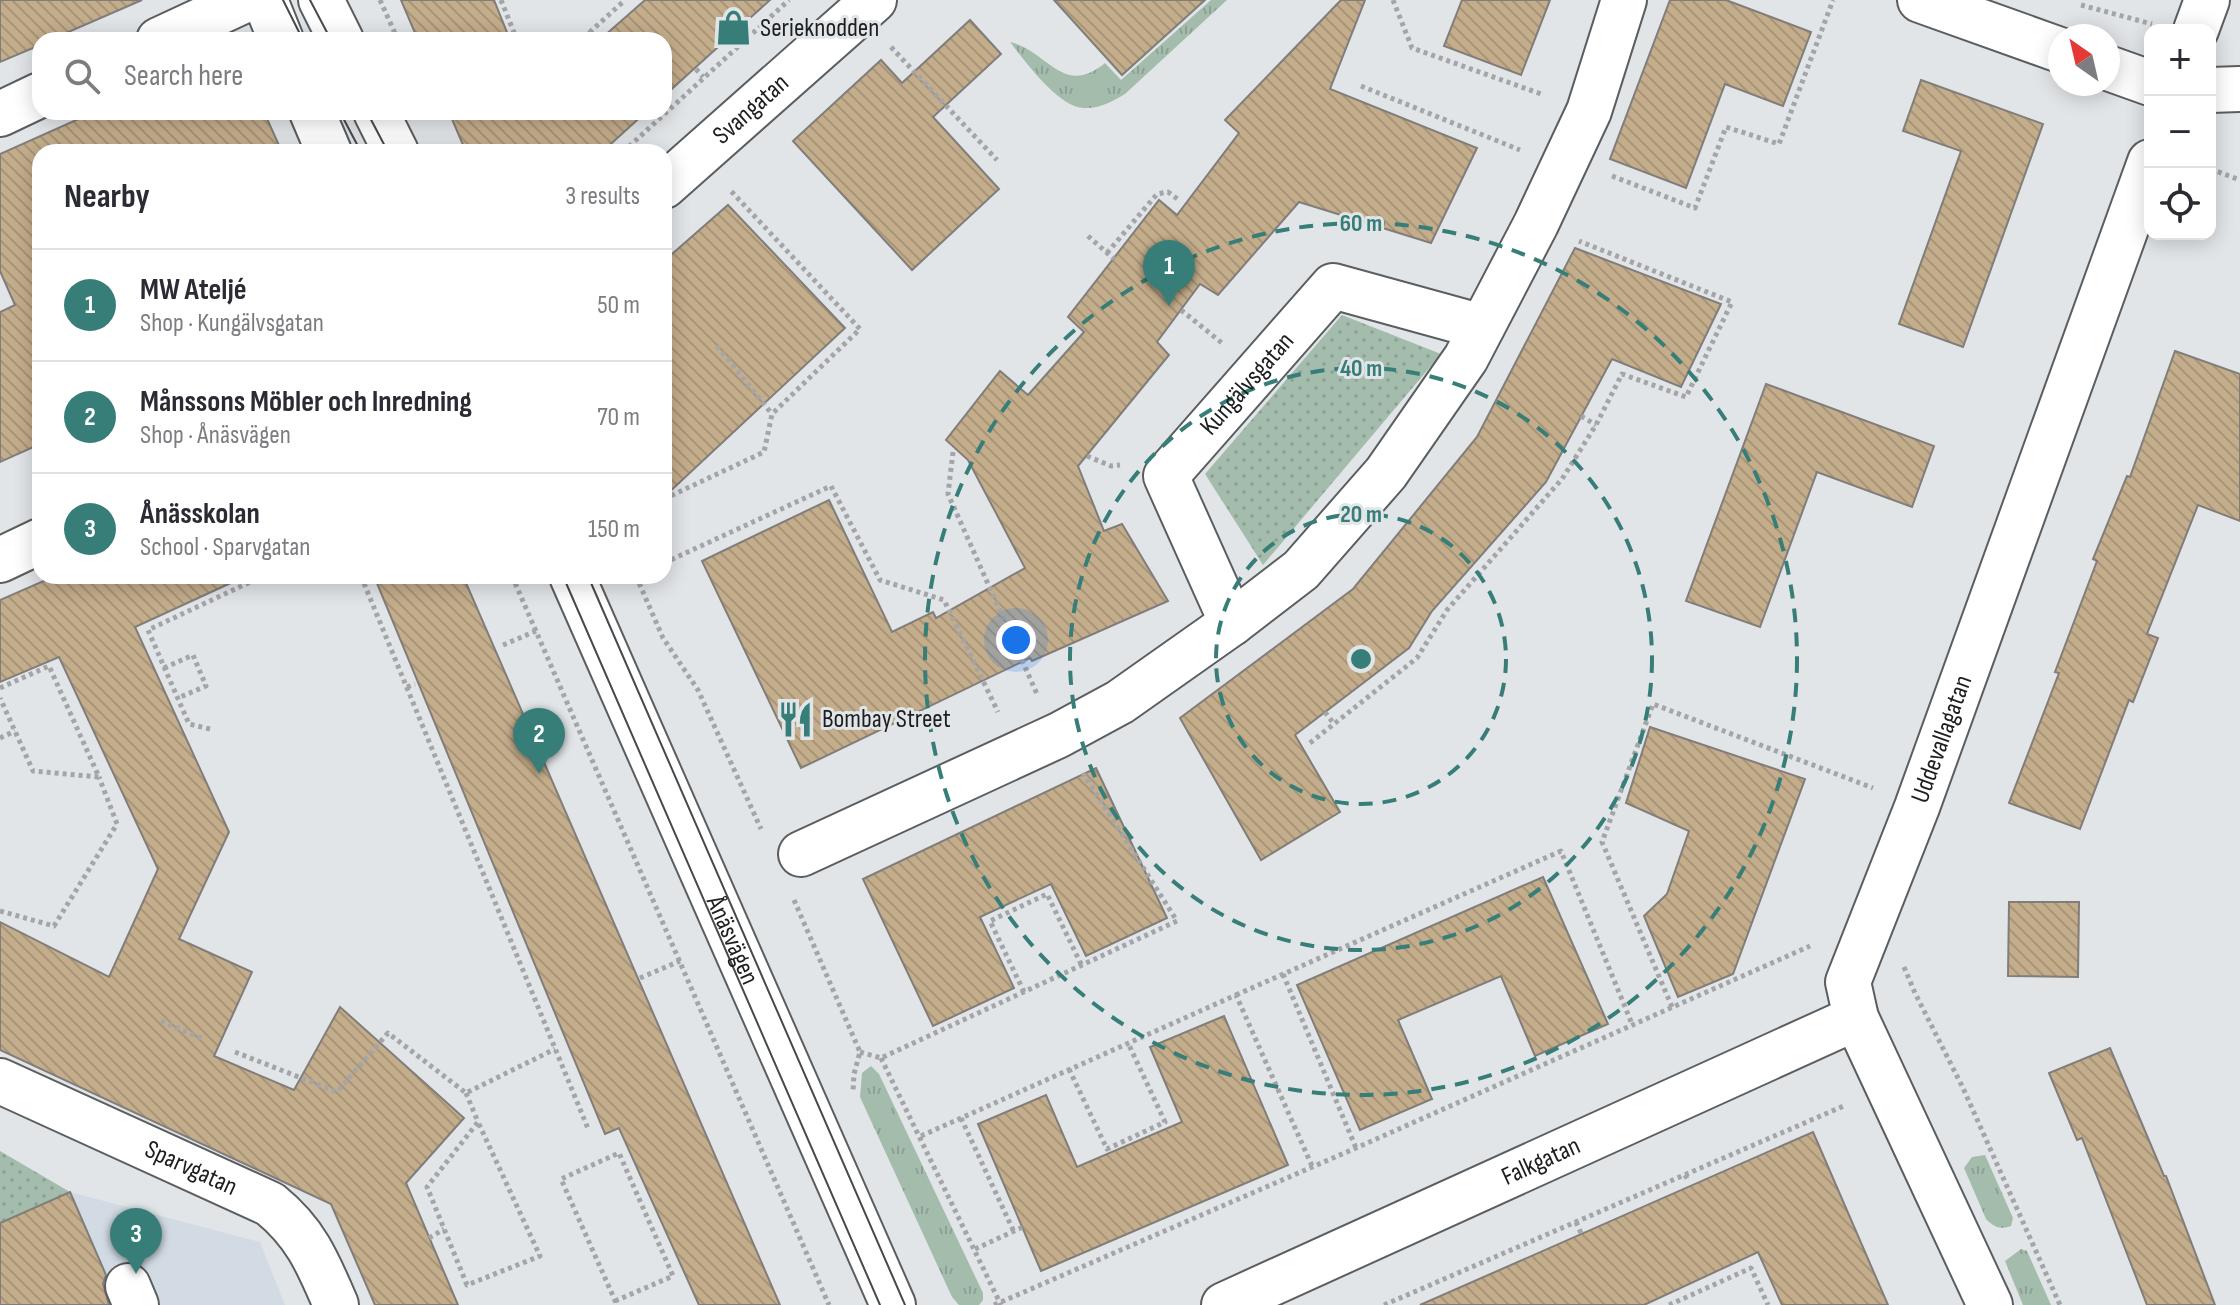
<!DOCTYPE html>
<html lang="en">
<head>
<meta charset="utf-8">
<style>
	:root { --surface:#fff; --page:#f7f7f7; --text:#2b2b33; --muted:#7c7c81; --line:#e1e1e2; --accent:#377e78 }
	body { margin:0; font-family:"Sofia Sans Condensed",sans-serif; background:var(--page); color:var(--text) }
	.controls { position:absolute; right:24px; top:24px; display:grid; overflow:hidden; border-radius:16px; box-shadow:0 4px 20px #0003 }
	.controls button { width:72px; height:72px; display:grid; place-items:center; padding:0; border:0; border-bottom:2px solid var(--line); background:var(--surface); color:var(--text); font:40px sans-serif }
	.compass { position:absolute; left:2048px; top:24px; width:72px; height:72px; border-radius:50%; background:var(--surface); box-shadow:0 4px 20px #0003; rotate:326deg }
	.you { position:absolute; left:1016px; top:640px; width:28px; height:28px; margin:-20px; border:6px solid #fff; border-radius:50%; background:#1a73e8; box-shadow:0 0 0 12px #1a73e833 }
	.badge { display:grid; place-items:center; width:52px; height:52px; border-radius:50%; background:var(--accent); color:#fff; font-size:26px; font-weight:700 }
	.pin { position:absolute; translate:-50% -66px; filter:drop-shadow(0 2px 4px #0008) }
	.pin::after { content:''; position:absolute; top:42px; width:28px; height:24px; background:inherit; clip-path:polygon(0 0,100% 0,50% 100%) }
	.list { margin:0; padding:0; list-style:none }
	h2 { display:flex; justify-content:space-between; align-items:center; height:104px; margin:0; padding:0 32px; font-size:34px }
	h2 small { font-size:26px; font-weight:400; color:var(--muted) }
	.list li { display:grid; grid-template-columns:52px 1fr auto; gap:24px; align-items:center; box-sizing:border-box; height:112px; padding:0 32px; border-top:2px solid var(--line) }
	.list b { display:block; font-size:30px; white-space:nowrap }
	.list p { margin:0; font-size:26px; white-space:nowrap; color:var(--muted) }
	.list em { font-size:26px; font-style:normal; color:var(--muted) }
	.icon { flex:none; width:44px; height:44px; fill:none; stroke:currentColor; stroke-width:2; stroke-linecap:round; stroke-linejoin:round }
	.map { position:relative; flex:none; width:2240px; height:1305px; overflow:hidden }
	.search { position:absolute; background:var(--surface); box-shadow:0 4px 20px #0003; left:32px; top:32px; width:640px; height:88px; display:flex; align-items:center; gap:20px; box-sizing:border-box; padding:0 28px; border-radius:24px; color:var(--muted); font-size:30px }
	.panel { position:absolute; background:var(--surface); box-shadow:0 4px 20px #0003; left:32px; top:144px; width:640px; height:440px; border-radius:24px }
	.map>svg:first-child { display:block }
	.built { fill:#d2dbe4 }
	.grass { fill:url(#grass-tufts) }
	.park { fill:url(#park-dots) }
	.building { fill:url(#building-back-hatch); stroke:#807d7a; stroke-width:2 }
	.lines { fill:none; stroke-linecap:round; stroke-linejoin:round }
	.minor-casing { stroke:#5b5e60; stroke-width:48 }
	.path { stroke:#a3a5a8; stroke-width:5; stroke-dasharray:4 4; stroke-linecap:butt }
	.minor { stroke:#fff; stroke-width:44 }
	.tram { stroke:#47494b; stroke-width:2 }
	.ring { fill:none; stroke:#377e78; stroke-width:4; stroke-dasharray:14 10 }
	.labels { text-anchor:middle; dominant-baseline:central; stroke-width:6; stroke-linejoin:round; paint-order:stroke }
	.poi-label { font-size:26px; fill:#1d1e20; stroke:#e2e5e8; text-anchor:start }
	.street-label { font-size:26px; fill:#1d1e20; stroke:#e2e5e8 }
	.centre { fill:#377e78; stroke:#e2e5e8; stroke-width:4 }
	.ring-label { font-size:24px; text-anchor:middle; font-weight:bold; fill:#377e78; stroke:#e2e5e8; stroke-width:6; stroke-linejoin:round; paint-order:stroke }
</style>
</head>
<body>
<div class="map">
<svg width="2240" height="1305" viewBox="0 0 2240 1305">
	<defs>
		<pattern id="grass-tufts" width="24" height="20" patternUnits="userSpaceOnUse" patternTransform="scale(2)"><rect width="24" height="20" fill="#a3bcac"/><path d="M3 7l-1-3M5 7V3M7 7l1-3M15 17l-1-3M17 17v-4M19 17l1-3" fill="none" stroke="#8ca194"/></pattern>
		<pattern id="park-dots" width="8" height="8" patternUnits="userSpaceOnUse" patternTransform="scale(2)"><rect width="8" height="8" fill="#a3bcac"/><path d="M2 2h.1M6 6h.1" fill="none" stroke="#8ca194" stroke-width="1.8" stroke-linecap="round"/></pattern>
		<pattern id="building-back-hatch" width="6" height="6" patternUnits="userSpaceOnUse" patternTransform="scale(2)"><rect width="6" height="6" fill="#c4ad8b"/><path d="M-1 5l2 2M0 0l6 6M5-1l2 2" fill="none" stroke="#a89478"/></pattern>
	</defs>
	<rect width="100%" height="100%" fill="#e2e5e8"/>
	<polygon class="built" points="70,1192 260,1242 285,1305 0,1305 0,1223"/>
	<g class="grass">
		<path d="M1211,0H1227L1125,94C1113,101 1100,109 1084,108C1058,107 1026,62 1010,42C1047,50 1063,98 1105,63L1121,80Z"/>
		<polygon points="871,1066 879,1074 983,1293 983,1300 979,1305 959,1305 952,1297 860,1097 862,1073"/>
		<path d="M1985,1155L2013,1218L2011,1226C2000,1230 1994,1227 1986,1219L1964,1168L1972,1157Z"/>
		<polygon points="2021,1249 2027,1251 2051,1305 2023,1305 2005,1261"/>
	</g>
	<g class="park">
		<polygon points="1342,315 1441,354 1263,565 1205,474"/>
		<polygon points="0,1151 70,1192 0,1223"/>
	</g>
	<g class="building">
		<polygon points="0,0 142,0 50,40 40,40 40,45 0,62"/>
		<polygon points="401,0 494,0 510,40 418,40"/>
		<polygon points="645,0 770,0 664,96 664,40 605,40 604,36"/>
		<polygon points="1054,0 1205,0 1122,75"/>
		<polygon points="1341,0 1365,0 1330,89 1477,148 1431,243 1299,202 1218,295 1200,284 1157,342 1169,355 1078,466 1104,531 1122,524 1168,601 1032,661 1030,658 801,768 702,561 829,500 892,632 933,612 936,618 1025,568 968,460 946,440 1000,371 1028,395 1084,332 1068,317 1159,200 1177,215 1239,133 1225,120"/>
		<polygon points="1462,0 1550,0 1521,75 1444,46"/>
		<polygon points="1670,0 1726,0 1811,32 1783,106 1725,84 1686,188 1610,159"/>
		<polygon points="970,20 1001,54 933,117 999,189 912,270 793,141 881,60 902,83"/>
		<polygon points="1921,80 2043,124 1963,347 1899,324 1961,151 1903,131"/>
		<polygon points="94,112 264,112 282,152 40,152 40,444 0,462 0,312 15,305 0,271 0,154"/>
		<polygon points="449,112 646,112 602,152 466,152"/>
		<polygon points="728,205 845,328 664,497 664,261"/>
		<polygon points="1575,248 1721,304 1681,387 1612,359 1546,482 1432,611 1409,648 1295,735 1340,812 1261,860 1180,718 1353,589 1477,437"/>
		<polygon points="2175,351 2240,374 2240,521 2198,505 2147,634 2158,638 2133,702 2129,700 2080,829 2009,803 2059,673 2055,672 2097,561 2093,559 2127,476 2130,477"/>
		<polygon points="1766,384 1934,446 1912,507 1817,472 1760,627 1686,601"/>
		<polygon points="55,576 246,576 135,627 229,832 179,939 252,972 214,1056 294,1090 340,1007 464,1118 406,1183 458,1305 375,1305 331,1204 0,1050 0,922 109,977 158,869 59,657 0,682 0,600"/>
		<polygon points="374,576 463,576 780,1305 699,1305 619,1128 605,1134"/>
		<polygon points="1650,727 1805,779 1733,974 1678,997 1644,916 1667,894 1689,831 1626,803"/>
		<polygon points="1096,768 1167,918 1086,956 1051,884 980,917 1014,988 933,1026 863,879"/>
		<polygon points="1543,877 1608,1024 1535,1056 1501,976 1398,1020 1432,1099 1360,1130 1297,985"/>
		<polygon points="2009,902 2079,902 2078,977 2008,976"/>
		<polygon points="1224,1016 1288,1165 1041,1271 978,1124 1046,1095 1077,1167 1182,1122 1150,1047"/>
		<polygon points="2110,1048 2164,1176 2166,1176 2215,1305 2147,1305 2082,1138 2077,1140 2049,1073"/>
		<polygon points="1813,1132 1888,1305 1782,1305 1758,1252 1644,1305 1420,1305"/>
		<polygon points="70,1192 106,1275 103,1284 109,1305 0,1305 0,1223"/>
	</g>
	<g class="lines">
		<defs>
			<g id="minor">
				<polyline points="265,0 281,40"/>
				<polyline points="321,0 341,40"/>
				<polyline points="1920,0 2060,50"/>
				<polyline points="2196,30 2207,0"/>
				<polyline points="159,40 245,0"/>
				<polyline points="2108,68 2150,83"/>
				<polyline points="2210,90 2240,89"/>
				<polyline points="312,112 329,152"/>
				<polyline points="376,112 396,152"/>
				<polyline points="0,114 40,95"/>
				<path id="s1" d="M664,186L874,0"/>
				<polyline points="0,560 40,541"/>
				<path id="s2" d="M572,576L893,1305"/>
				<path id="s3" d="M1232,623L1166,476L1333,286L1482,327"/>
				<polyline points="801,854 1059,735 1120,702 1232,623 1301,570 1386,473 1466,358 1536,224 1589,111 1624,0"/>
				<path id="s4" d="M0,1081L270,1204C306,1233 318,1263 336,1305"/>
				<polyline points="128,1286 136,1305"/>
				<path id="s5" d="M1224,1305L1856,1018"/>
				<path id="s6" d="M1990,1305L1856,1018L1848,982L1917,807L2150,162"/>
			</g>
		</defs>
		<use href="#minor" class="minor-casing"/>
		<g class="path">
			<polyline points="380,0 398,40"/>
			<polyline points="501,0 517,40"/>
			<polyline points="1393,0 1412,48 1544,95"/>
			<polyline points="2081,5 2152,24"/>
			<polyline points="593,40 590,32 625,0"/>
			<polyline points="891,47 997,160"/>
			<polyline points="696,69 703,77"/>
			<polyline points="1361,86 1520,150"/>
			<polyline points="623,152 789,0"/>
			<polyline points="2210,172 2216,171 2240,180"/>
			<polyline points="1612,176 1695,208 1726,127 1779,144 1833,0"/>
			<polyline points="1088,236 1114,259"/>
			<polyline points="1107,253 1157,194 1168,192 1179,200"/>
			<polyline points="1181,310 1222,343"/>
			<polyline points="717,346 772,414"/>
			<polyline points="1581,416 1596,425"/>
			<polyline points="953,452 948,494 1037,694"/>
			<polyline points="1087,456 1111,466 1120,465"/>
			<polyline points="664,499 764,452 772,414 860,329 731,191"/>
			<polyline points="664,563 831,486 880,580 944,600 998,712"/>
			<polyline points="361,576 589,1131"/>
			<polyline points="512,576 829,1305"/>
			<polyline points="636,576 663,638 698,690 761,829"/>
			<polyline points="503,645 536,631"/>
			<polyline points="164,668 193,655 206,686 178,698"/>
			<polyline points="407,687 415,684"/>
			<polyline points="0,688 49,666 99,777 33,771 0,698"/>
			<polyline points="1325,712 1334,724"/>
			<polyline points="210,729 189,724 148,630 263,576"/>
			<polyline points="0,738 15,731"/>
			<polyline points="1310,743 1417,658 1447,610 1562,479 1596,425 1622,374 1686,397 1732,302 1579,241"/>
			<polyline points="794,900 860,1052 854,1074 853,1091"/>
			<polyline points="0,911 54,926 117,824 99,777"/>
			<polyline points="1904,967 1915,993 1963,1088 2060,1305"/>
			<polyline points="1283,974 1356,1148"/>
			<polyline points="640,978 680,961"/>
			<polyline points="1024,992 990,921 1047,894 1082,966"/>
			<polyline points="1236,995 1561,851 1632,1024"/>
			<polyline points="1672,1007 1602,842 1653,704 1873,788"/>
			<polyline points="161,1021 203,1039"/>
			<polyline points="235,1052 337,1092 388,1033 466,1093 555,1049"/>
			<polyline points="860,1052 881,1058 1177,921 1083,773"/>
			<polyline points="881,1058 1001,1305"/>
			<polyline points="1069,1069 1107,1149 1165,1122 1128,1043"/>
			<polyline points="466,1093 478,1122 427,1187 467,1285 540,1256 478,1122"/>
			<polyline points="961,1118 1014,1232"/>
			<polyline points="921,1136 1236,995 1312,1166"/>
			<polyline points="1685,1175 1689,1182"/>
			<polyline points="1576,1222 1581,1233"/>
			<polyline points="429,1238 444,1229"/>
			<polyline points="975,1249 1023,1227"/>
			<polyline points="615,1301 673,1276 619,1153 561,1179 617,1305"/>
			<polyline points="994,1305 1356,1148 1810,946"/>
			<polyline points="1384,1305 1846,1105"/>
			<polyline points="1669,1305 1751,1268 1768,1305"/>
		</g>
		<use href="#minor" class="minor"/>
		<g class="tram">
			<polyline points="283,0 303,40"/>
			<polyline points="310,0 331,40"/>
			<polyline points="340,112 361,152"/>
			<polyline points="367,112 388,152"/>
			<polyline points="563,576 880,1305"/>
			<polyline points="588,576 905,1305"/>
		</g>
	</g>
	<g class="ring">
		<circle cx="1361" cy="659" r="145"/>
		<circle cx="1361" cy="659" r="291"/>
		<circle cx="1361" cy="659" r="436"/>
	</g>
	<defs>
		<symbol id="shop-bare" viewBox="-9 -9 18 18"><path d="M-5-2.5h2.3a2.7 3.5 0 0 1 5.4 0H5L5.5 6h-11ZM-1.5-2.5h3a1.5 2.3 0 0 0-3 0Z" fill="#377e78" stroke="#e2e5e8" stroke-width="2.5" paint-order="stroke"/></symbol>
		<symbol id="restaurant-bare" viewBox="-9 -9 18 18"><path d="M-5-6h1v4h1v-4h1v4h1v-4h1v5L-1.5 .5V6h-2V.5L-5-1ZM5-6V6H3V1.5H1.5Q1.5-4 5-6Z" fill="#377e78" stroke="#e2e5e8" stroke-width="2.5" paint-order="stroke"/></symbol>
	</defs>
	<g fill-rule="evenodd">
		<use href="#shop-bare" x="708" y="2" width="51" height="51"/>
		<use href="#restaurant-bare" x="770" y="694" width="51" height="51"/>
	</g>
	<g class="labels">
		<g class="poi-label">
			<text x="760" y="28">Serieknodden</text>
			<text x="822" y="719">Bombay Street</text>
		</g>
		<g class="street-label">
			<text stroke="none"><textPath href="#s1" startOffset="116">Svangatan</textPath></text>
			<text stroke="none"><textPath href="#s3" startOffset="284">Kungälvsgatan</textPath></text>
			<text stroke="none"><textPath href="#s6" startOffset="614">Uddevallagatan</textPath></text>
			<text stroke="none"><textPath href="#s2" startOffset="398">Ånäsvägen</textPath></text>
			<text stroke="none"><textPath href="#s5" startOffset="348">Falkgatan</textPath></text>
			<text stroke="none"><textPath href="#s4" startOffset="210">Sparvgatan</textPath></text>
		</g>
	</g>
	<circle cx="1361" cy="659" r="12" class="centre"/>
	<g class="ring-label">
		<text x="1361" y="231">60 m</text>
		<text x="1361" y="376">40 m</text>
		<text x="1361" y="522">20 m</text>
	</g>
</svg>
<div class="controls">
<button>+</button>
<button>−</button>
<button><svg class="icon" aria-label="locate" viewBox="0 0 24 24"><circle cx="12" cy="12" r="6"/><path d="M12 2v4M12 18v4M2 12h4M18 12h4"/></svg></button>
</div>
<svg class="compass" viewBox="-18 -18 36 36"><path d="M0-13l5 13h-10z" fill="#e53935"/><path d="M0 13l5-13h-10z" fill="#7c7c81"/></svg>
<div class="you"></div>
<div class="pin badge" style="left:1169px;top:306px">1</div>
<div class="pin badge" style="left:539px;top:774px">2</div>
<div class="pin badge" style="left:136px;top:1274px">3</div>
<div class="search"><svg class="icon" aria-label="search" viewBox="0 0 24 24"><circle cx="10" cy="10" r="6"/><path d="M15 15l6 6"/></svg>Search here</div>
<section class="panel">
<h2>Nearby<small>3 results</small></h2>
<ul class="list">
<li><span class="badge">1</span><div><b>MW Ateljé</b><p>Shop · Kungälvsgatan</p></div><em>50 m</em></li>
<li><span class="badge">2</span><div><b>Månssons Möbler och Inredning</b><p>Shop · Ånäsvägen</p></div><em>70 m</em></li>
<li><span class="badge">3</span><div><b>Ånässkolan</b><p>School · Sparvgatan</p></div><em>150 m</em></li>
</ul>
</section>
</div>
</body>
</html>
